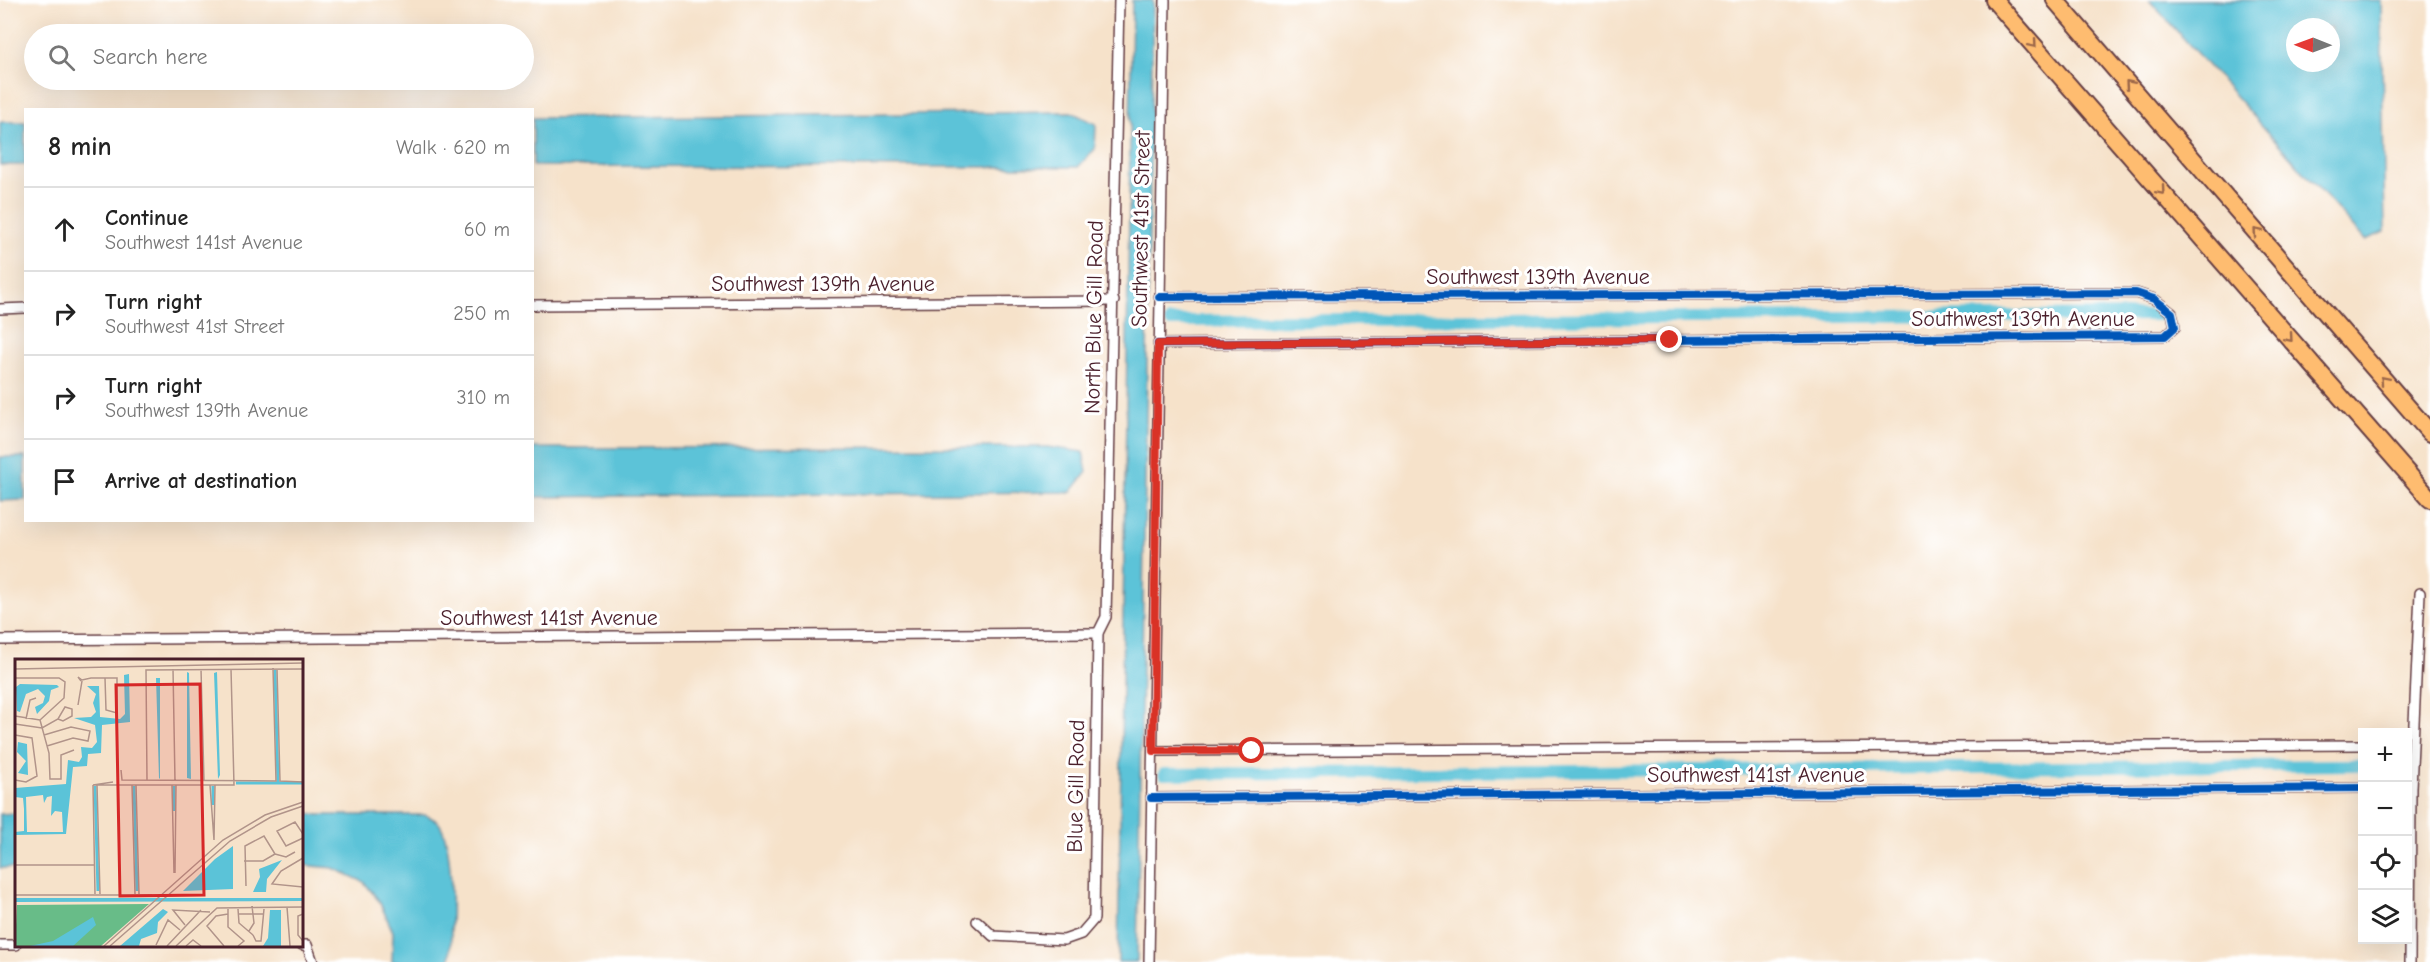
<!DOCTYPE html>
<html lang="en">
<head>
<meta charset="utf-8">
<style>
	:root { --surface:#fff; --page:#f6f6f6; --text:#222; --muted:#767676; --line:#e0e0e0 }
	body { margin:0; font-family:"Comic Neue",sans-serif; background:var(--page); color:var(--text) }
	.controls { position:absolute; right:18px; bottom:18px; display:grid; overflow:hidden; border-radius:0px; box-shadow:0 6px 24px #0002 }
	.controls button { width:54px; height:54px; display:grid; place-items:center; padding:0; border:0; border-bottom:2px solid var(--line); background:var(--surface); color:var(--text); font:30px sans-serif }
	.compass { position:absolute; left:2286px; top:18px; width:54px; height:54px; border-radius:50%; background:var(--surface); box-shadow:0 6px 24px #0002; rotate:271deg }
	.stop { position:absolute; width:18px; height:18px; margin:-14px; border:4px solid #d93025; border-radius:50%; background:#fff }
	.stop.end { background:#d93025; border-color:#fff; box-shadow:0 2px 6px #0008 }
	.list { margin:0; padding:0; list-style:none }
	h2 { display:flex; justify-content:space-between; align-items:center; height:78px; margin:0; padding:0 24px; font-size:26px }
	h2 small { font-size:20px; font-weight:400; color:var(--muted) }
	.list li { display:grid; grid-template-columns:39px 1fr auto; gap:18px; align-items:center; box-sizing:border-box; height:84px; padding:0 24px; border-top:2px solid var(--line) }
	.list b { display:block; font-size:22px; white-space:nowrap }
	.list p { margin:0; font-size:20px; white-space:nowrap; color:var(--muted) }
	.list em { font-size:20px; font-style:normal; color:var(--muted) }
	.icon { flex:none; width:33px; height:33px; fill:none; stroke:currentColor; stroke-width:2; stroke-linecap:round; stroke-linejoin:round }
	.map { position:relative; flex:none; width:2430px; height:962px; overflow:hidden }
	.search { position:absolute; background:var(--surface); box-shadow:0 6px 24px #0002; left:24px; top:24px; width:510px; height:66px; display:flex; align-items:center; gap:15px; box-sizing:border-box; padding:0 21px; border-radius:33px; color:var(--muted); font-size:22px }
	.panel { position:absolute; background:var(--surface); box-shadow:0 6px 24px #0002; left:24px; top:108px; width:510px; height:414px; border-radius:0px }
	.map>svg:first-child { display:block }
	.water { fill:#5bc3d8; stroke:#527182; stroke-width:1.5; fill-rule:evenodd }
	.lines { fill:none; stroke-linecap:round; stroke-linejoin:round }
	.canal { stroke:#5bc3d8; stroke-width:12 }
	.minor-casing { stroke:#643c43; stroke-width:12 }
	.motorway-casing { stroke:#643c43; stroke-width:20 }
	.minor { stroke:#fff; stroke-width:9 }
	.motorway { stroke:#febc70; stroke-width:16 }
	.cycleway-casing { stroke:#fff; stroke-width:11 }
	.cycleway { stroke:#0057b8; stroke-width:8 }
	.oneway { stroke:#9b664a }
	.route { stroke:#d93025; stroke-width:8 }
	.labels { text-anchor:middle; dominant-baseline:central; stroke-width:6; stroke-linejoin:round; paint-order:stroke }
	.street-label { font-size:22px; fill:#4a1f2b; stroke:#fff }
	.inset-river { fill:none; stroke:#5bc3d8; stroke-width:3 }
	.inset-road { fill:none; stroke:#b1948a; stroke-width:1.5 }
	.view { fill:#d62828; fill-opacity:0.15; stroke:#d62828; stroke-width:3 }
	.inset-edge { fill:none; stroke:#4a1f2b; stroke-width:3 }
</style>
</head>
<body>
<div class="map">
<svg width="2430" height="962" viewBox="0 0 2430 962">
	<rect width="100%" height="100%" fill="#fff"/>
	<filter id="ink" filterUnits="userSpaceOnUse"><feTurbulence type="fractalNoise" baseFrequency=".0167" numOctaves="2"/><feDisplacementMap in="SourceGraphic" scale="12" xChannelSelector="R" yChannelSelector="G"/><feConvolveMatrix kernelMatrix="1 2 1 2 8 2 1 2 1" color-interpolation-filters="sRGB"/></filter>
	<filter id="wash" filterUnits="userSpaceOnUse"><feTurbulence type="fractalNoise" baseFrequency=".008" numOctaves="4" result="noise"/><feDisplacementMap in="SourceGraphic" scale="24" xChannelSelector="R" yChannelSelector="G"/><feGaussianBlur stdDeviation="1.35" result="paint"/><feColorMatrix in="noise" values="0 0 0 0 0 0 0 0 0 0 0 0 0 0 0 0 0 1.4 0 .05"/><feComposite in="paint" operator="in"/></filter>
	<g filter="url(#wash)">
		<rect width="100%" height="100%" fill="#f6e2ca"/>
		<g class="water">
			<polygon points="1132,0 1153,0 1137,962 1118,962"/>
			<path d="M2149,0H2381L2385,232L2365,240ZM2295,27H2331V63H2295Z"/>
			<polygon points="1071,112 1096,124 1095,149 1078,167 533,166 533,118"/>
			<rect x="0" y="122" width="25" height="43"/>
			<polygon points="1047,447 1083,452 1087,472 1071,492 533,497 533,448"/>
			<polygon points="0,457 25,457 25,500 0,501"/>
			<path d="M302,812L319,815H426C429,817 435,819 438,822C456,842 451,933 450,962H392L393,932L379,901L364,882L333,868L302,865Z"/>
			<polygon points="16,813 16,868 0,868 0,814"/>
		</g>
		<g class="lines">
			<g class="canal">
				<polyline points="1170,321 2161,315"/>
				<polyline points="1164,774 2362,765"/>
			</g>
		</g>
	</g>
	<g filter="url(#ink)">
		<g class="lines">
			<defs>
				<g id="minor">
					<polyline points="532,305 1114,301"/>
					<polyline points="0,309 26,308"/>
					<polyline points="1158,344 2165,336 2175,327 2172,313 2154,299 2136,293 1159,297"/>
					<polyline points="0,640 1098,633"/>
					<polyline points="1153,751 2362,745"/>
					<polyline points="1151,798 2362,788"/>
					<polyline points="977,921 993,936 1064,940 1081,934 1094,919 1098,633 1106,617 1119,0"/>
					<polyline points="0,945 16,945"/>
					<polyline points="302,945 307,945 313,962"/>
					<polyline points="1149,962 1165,0"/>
					<polyline points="2410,962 2411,788 2420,593"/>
				</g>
				<g id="motorway">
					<polyline points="1994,0 2430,499"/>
					<polyline points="2055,0 2430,433"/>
				</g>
			</defs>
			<use href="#minor" class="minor-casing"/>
			<use href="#motorway" class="motorway-casing"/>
			<use href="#minor" class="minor"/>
			<use href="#motorway" class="motorway"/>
			<defs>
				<g id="cycleway">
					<polyline points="1158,344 2165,336 2175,327 2172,313 2154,299 2136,293 1159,297"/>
					<polyline points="1151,798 2362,788"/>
				</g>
			</defs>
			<use href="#cycleway" class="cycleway-casing"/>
			<use href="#cycleway" class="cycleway"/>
		</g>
		<defs><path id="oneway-chevron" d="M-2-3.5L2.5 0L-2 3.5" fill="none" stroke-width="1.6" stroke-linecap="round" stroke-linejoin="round" transform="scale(1.5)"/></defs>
		<g class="oneway">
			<use href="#oneway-chevron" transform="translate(2033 44) rotate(49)"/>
			<use href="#oneway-chevron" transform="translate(2129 84) rotate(-131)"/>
			<use href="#oneway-chevron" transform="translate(2161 191) rotate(49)"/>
			<use href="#oneway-chevron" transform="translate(2257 232) rotate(-131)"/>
			<use href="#oneway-chevron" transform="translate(2289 338) rotate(49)"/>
			<use href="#oneway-chevron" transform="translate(2384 380) rotate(-131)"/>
		</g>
	</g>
	<g class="lines" filter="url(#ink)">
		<polyline class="route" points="1252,751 1153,751 1158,344 1670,340"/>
	</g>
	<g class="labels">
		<g class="street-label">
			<text transform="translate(1141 229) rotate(-89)">Southwest 41st Street</text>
			<text x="1538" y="277">Southwest 139th Avenue</text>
			<text x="823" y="284">Southwest 139th Avenue</text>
			<text transform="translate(1094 317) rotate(-89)">North Blue Gill Road</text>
			<text x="2023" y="319">Southwest 139th Avenue</text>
			<text x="549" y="618">Southwest 141st Avenue</text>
			<text x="1756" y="775">Southwest 141st Avenue</text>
			<text transform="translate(1076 786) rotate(-89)">Blue Gill Road</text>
		</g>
	</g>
	<g transform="translate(15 659)">
		<rect width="288" height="288" fill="#f6e2ca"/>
		<path d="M134,245L86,287H0L2,246Z" fill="#68bc88"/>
		<path d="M172,13L174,14L176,120L172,119ZM202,13L205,116L203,120L199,14ZM114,15L115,63L87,66L86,94L73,95L72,107L58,108L51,175L0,176V173L9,172V150L8,139L0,138V129L51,125L53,101L64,103L67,98L66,88L77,89L82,83L80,66L59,59L76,58L81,53L78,44L81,35L72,27H84L85,58L105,60L110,55L109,16ZM28,136L29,144L32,138L37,137L36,157L40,152L47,153L48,173H12L11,138ZM141,19H145V120L144,119ZM5,25L42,26L44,28L36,31L34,42L22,55L20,48L28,44L30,37L23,30L11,35L5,53L2,52L1,28ZM3,83L12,85L13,116L3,114L11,102L2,93ZM218,187V230L168,232L200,200ZM267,201L252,220L251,233H238L245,218L244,210ZM0,239H288V242L0,243ZM148,250L153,253L143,263L142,274L126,280L124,287H105ZM255,251H266V287H248L253,279ZM78,258L81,266L58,287H15L38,282Z" fill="#5bc3d8" fill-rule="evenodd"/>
		<path class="inset-river" d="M260,11L263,125M221,124H288M80,127L83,232M119,127L122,232M159,127V152M198,127V146"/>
		<path class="inset-road" d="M0,10L288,4M158,10L160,122M186,10L189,122M262,10L265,122L288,123M0,19H44L50,23L49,39L25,61M66,22L63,18L67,21L76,19H102V54L91,51L90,19M63,46L67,22M0,57L25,61M11,60L15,41L21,39M25,61L34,94L35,120H46V96L59,91M0,65L27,69L43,60L50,48L57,50V57L48,62L43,60M0,76L17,79L22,117L11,123L0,121M29,76L56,68L75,72L73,82L58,79L32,87M106,111L107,121L261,122L258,9M132,121L131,11L288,10M78,126H219L216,10M78,126L80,235M78,126L98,123M82,126L85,235M117,126L120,235M121,126L124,235M157,126L159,214M195,126L199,181L200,126M288,175L280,163L262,172L271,187L288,179M260,195L271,198L280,193M288,199L266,212L257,225L288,228M229,202H248L260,195M0,206H80M160,214L161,126M231,227L230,187L249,177L260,195M0,236H137M272,248L275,287M213,250V268L229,282L223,287M223,250L224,264L238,276M223,255H248M288,255L283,257V276L288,282M170,266L158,251L195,253M234,272L239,264L237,247M238,276L241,282H246L249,250M141,286L153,261L165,271M89,287L208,181L250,156L288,143M95,287L215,182L256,158L288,147M152,287L186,251M161,287L202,249L288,248M171,287L178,281L186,287M209,287L192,267L201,257L213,255"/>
		<path class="view" d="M185,25L189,236L105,237L101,26Z"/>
		<rect width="288" height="288" class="inset-edge"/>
	</g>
</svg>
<div class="controls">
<button>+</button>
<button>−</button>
<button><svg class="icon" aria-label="locate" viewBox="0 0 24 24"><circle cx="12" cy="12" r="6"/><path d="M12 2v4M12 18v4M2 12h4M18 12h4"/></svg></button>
<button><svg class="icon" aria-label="layers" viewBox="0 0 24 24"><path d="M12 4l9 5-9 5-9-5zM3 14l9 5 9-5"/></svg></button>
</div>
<svg class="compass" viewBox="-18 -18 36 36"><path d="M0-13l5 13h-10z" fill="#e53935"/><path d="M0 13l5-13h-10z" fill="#767676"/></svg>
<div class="stop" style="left:1252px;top:751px"></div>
<div class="stop end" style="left:1670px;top:340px"></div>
<div class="search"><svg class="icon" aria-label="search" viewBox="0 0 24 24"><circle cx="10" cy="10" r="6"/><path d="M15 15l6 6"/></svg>Search here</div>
<section class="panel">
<h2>8 min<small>Walk · 620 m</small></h2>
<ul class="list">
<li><svg class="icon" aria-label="ahead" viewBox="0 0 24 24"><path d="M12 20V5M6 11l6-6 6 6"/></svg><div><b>Continue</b><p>Southwest 141st Avenue</p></div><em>60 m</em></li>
<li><svg class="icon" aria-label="right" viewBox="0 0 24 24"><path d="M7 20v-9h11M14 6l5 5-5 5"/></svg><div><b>Turn right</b><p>Southwest 41st Street</p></div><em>250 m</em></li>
<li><svg class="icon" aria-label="right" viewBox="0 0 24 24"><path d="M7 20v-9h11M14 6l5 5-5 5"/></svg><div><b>Turn right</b><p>Southwest 139th Avenue</p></div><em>310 m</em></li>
<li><svg class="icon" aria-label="arrive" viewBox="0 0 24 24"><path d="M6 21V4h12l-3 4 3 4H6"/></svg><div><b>Arrive at destination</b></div></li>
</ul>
</section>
</div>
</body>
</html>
